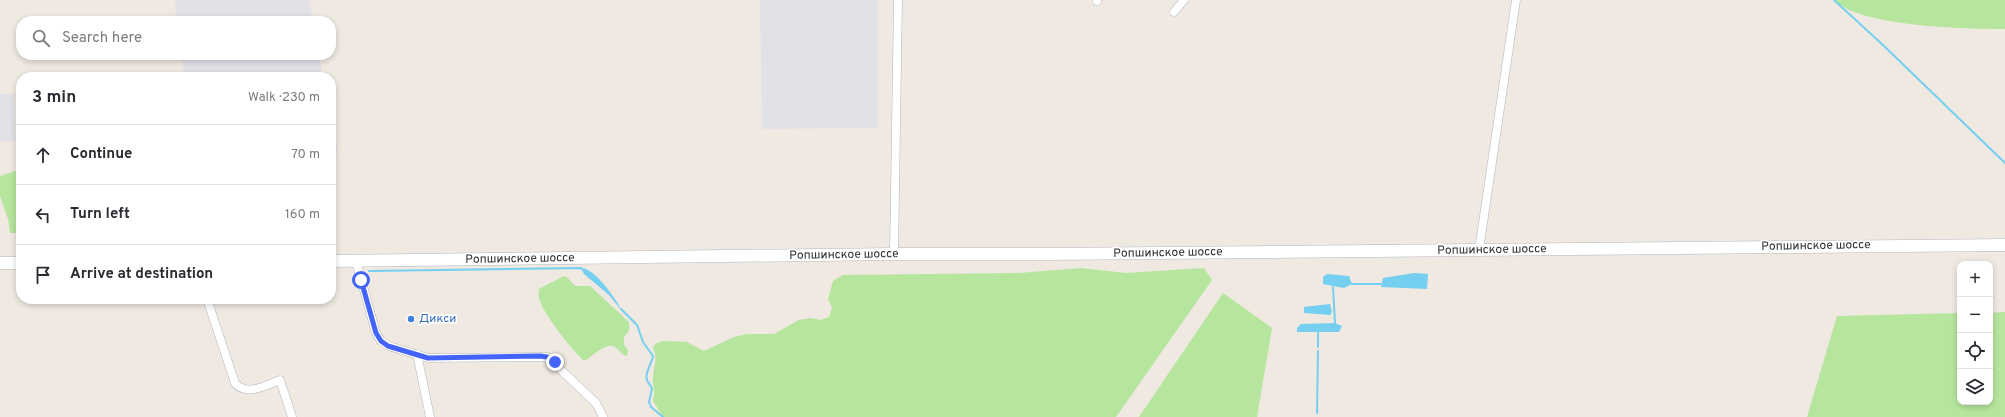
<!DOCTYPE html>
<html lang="en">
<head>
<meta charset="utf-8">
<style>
	:root { --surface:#fff; --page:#f2f2f3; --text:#2b2b33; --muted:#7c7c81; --line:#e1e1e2 }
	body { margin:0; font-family:Overpass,sans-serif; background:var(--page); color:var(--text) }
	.controls { position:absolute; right:12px; bottom:12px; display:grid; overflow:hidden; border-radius:8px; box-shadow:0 2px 6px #0003 }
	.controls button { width:36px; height:36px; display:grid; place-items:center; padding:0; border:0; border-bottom:1px solid var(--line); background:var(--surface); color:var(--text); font:20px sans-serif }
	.stop { position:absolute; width:12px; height:12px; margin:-9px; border:3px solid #4264fb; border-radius:50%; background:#fff }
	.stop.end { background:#4264fb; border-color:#fff; box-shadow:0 1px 4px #0008 }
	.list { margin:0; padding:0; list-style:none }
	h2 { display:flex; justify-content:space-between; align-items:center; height:52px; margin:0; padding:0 16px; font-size:17px }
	h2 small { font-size:13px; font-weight:400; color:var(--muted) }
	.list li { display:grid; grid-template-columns:26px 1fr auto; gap:12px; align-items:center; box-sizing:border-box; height:60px; padding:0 16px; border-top:1px solid var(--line) }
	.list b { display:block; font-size:15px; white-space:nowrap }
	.list em { font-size:13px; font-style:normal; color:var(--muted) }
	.icon { flex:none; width:22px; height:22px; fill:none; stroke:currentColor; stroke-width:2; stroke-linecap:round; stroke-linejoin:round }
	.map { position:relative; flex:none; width:2005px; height:417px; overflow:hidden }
	.search { position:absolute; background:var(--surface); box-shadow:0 2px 6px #0003; left:16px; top:16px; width:320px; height:44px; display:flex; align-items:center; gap:10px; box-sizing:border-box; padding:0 14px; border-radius:16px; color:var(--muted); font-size:15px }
	.panel { position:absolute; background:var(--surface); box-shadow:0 2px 6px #0003; left:16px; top:72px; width:320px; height:232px; border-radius:16px }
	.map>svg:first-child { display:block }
	.industrial { fill:#e3e1e8 }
	.green { fill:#b6e59e }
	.water { fill:#75cff0 }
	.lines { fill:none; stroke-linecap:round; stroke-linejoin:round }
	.stream { stroke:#75cff0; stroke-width:2 }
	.minor-casing { stroke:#b4b7c1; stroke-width:9 }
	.secondary-casing { stroke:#b4b7c1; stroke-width:13 }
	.minor { stroke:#fff; stroke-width:8 }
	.secondary { stroke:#fff; stroke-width:12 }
	.route { stroke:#4264fb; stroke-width:5 }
	.shop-dot { fill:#3f7fe0; stroke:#fff; stroke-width:1.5 }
	.labels { text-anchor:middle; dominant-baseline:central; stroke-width:3.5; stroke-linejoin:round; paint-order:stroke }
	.street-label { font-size:12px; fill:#2e2e2e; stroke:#fff }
	.shop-label { font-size:12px; fill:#366cbe; stroke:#fff; text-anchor:start }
</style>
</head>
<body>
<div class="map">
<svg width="2005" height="417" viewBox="0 0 2005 417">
	<rect width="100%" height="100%" fill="#efe9e1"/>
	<g class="industrial">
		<polygon points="175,0 309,0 313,21 177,21"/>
		<polygon points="760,0 878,0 878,128 762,129"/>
		<polygon points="182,55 319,55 323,77 184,77"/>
		<polygon points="0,94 14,94 15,141 0,142"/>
		<polygon points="331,118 338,154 331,155"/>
	</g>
	<g class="green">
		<path d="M1834,0H2005V29C1967,29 1860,27 1834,0Z"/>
		<polygon points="21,169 21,228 16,233 10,233 8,219 0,196 0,176"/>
		<path d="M1081,268L1126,273L1204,268L1212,280L1116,417H663L653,401C656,389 652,386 653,376C654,365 658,359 653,348L655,344L663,341L687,342L704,351L734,337L747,334H774L799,320L811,318L820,320L829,317L832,308L828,299L833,281L843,275L1019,273Z"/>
		<path d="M564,276L567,277L575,286H590L629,322V331L624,337V345L628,350L627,356C621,355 621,351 615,347C606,341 592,357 584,361C573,351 542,313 539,298C538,296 539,292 539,289Z"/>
		<polygon points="1223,293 1272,328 1257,417 1139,417"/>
		<polygon points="2005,312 2005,417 1807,417 1837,316 1960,313 1960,402 1990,402 1990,313"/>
	</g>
	<g class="water">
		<path d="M581,268C594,267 617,300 622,311L609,295L584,274Z"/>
		<polygon points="1414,273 1428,274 1427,289 1381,287 1383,278"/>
		<polygon points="1327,274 1349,276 1352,284 1344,288 1323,284 1323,277"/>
		<polygon points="1330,304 1332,312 1330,315 1304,313 1304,307"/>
		<polygon points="1335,323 1342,326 1339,332 1297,332 1297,328 1301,324"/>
	</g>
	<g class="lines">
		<g class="stream">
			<polyline points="1834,0 1884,46 2005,163"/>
			<polyline points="369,271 581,268 583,270"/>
			<polyline points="1352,284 1381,284"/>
			<polyline points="1333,287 1335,323"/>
			<path d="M621,309L637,325L643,342L653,356C652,363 644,374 647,380C648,383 651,385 652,389L649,402L651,407L663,417"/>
			<polyline points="1318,333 1318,347"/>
			<polyline points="1317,413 1318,351"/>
		</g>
		<defs>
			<g id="minor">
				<polyline points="1097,0 1097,1"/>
				<polyline points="1174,12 1184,0"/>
				<polyline points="1479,250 1516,0"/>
				<polyline points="894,254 898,0"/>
				<polyline points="356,261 376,333 381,341 389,346 428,358 547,357 596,403 603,417"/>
				<path d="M207,299L235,383C247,397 266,385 280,380L292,417"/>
				<polyline points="417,354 430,417"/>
			</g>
			<g id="secondary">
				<polyline points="331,261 894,254 1048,254 2005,245"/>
				<polyline points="0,263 21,263"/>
			</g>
		</defs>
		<use href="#minor" class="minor-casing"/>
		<use href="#secondary" class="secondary-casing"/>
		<use href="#minor" class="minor"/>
		<use href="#secondary" class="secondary"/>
	</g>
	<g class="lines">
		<polyline class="route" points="361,280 376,333 381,341 388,346 428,358 540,356 547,357 555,362"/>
	</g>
	<circle class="shop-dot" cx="411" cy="319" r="4"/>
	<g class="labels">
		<g class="street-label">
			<text transform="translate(1816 246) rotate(-1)">Ропшинское шоссе</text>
			<text transform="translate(1492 250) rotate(-1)">Ропшинское шоссе</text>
			<text transform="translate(1168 253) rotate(-1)">Ропшинское шоссе</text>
			<text transform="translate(844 255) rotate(-1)">Ропшинское шоссе</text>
			<text transform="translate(520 259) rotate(-1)">Ропшинское шоссе</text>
		</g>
		<g class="shop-label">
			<text x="419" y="319">Дикси</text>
		</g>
	</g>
</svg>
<div class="controls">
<button>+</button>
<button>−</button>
<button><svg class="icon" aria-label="locate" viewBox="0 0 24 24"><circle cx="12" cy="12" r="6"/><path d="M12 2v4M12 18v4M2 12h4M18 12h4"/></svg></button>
<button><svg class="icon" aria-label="layers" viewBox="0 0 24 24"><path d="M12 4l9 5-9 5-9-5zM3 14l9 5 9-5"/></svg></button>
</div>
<div class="stop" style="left:361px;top:280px"></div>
<div class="stop end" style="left:555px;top:362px"></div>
<div class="search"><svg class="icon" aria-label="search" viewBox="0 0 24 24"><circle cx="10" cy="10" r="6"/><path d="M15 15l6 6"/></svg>Search here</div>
<section class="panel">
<h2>3 min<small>Walk · 230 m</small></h2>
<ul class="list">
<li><svg class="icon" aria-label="ahead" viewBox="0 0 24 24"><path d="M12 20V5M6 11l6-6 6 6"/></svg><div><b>Continue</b></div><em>70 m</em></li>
<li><svg class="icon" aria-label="left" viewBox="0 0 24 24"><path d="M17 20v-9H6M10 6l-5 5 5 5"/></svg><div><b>Turn left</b></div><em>160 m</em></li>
<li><svg class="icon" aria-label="arrive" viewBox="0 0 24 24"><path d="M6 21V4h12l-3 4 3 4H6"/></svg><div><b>Arrive at destination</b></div></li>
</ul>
</section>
</div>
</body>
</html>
